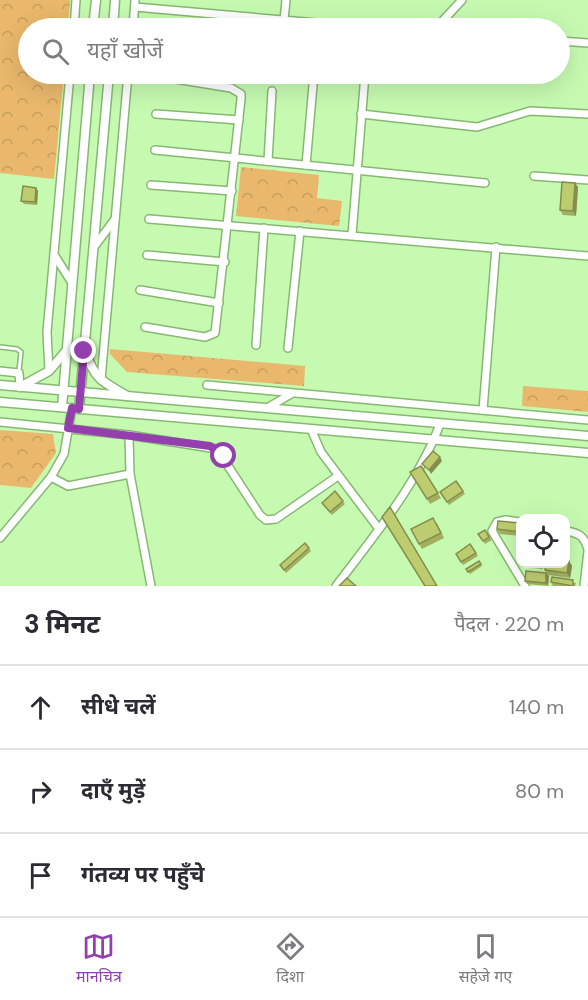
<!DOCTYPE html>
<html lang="hi">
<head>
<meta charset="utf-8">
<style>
	:root { --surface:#fff; --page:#f2f2f3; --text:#2b2b33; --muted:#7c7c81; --line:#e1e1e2; --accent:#9340ae }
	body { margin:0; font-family:"DM Sans","Noto Sans Devanagari",sans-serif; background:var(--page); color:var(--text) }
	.controls { position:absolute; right:18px; bottom:18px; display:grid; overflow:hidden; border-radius:12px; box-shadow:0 6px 24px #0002 }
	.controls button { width:54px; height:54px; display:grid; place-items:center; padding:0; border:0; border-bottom:2px solid var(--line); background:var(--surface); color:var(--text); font:30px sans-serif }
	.stop { position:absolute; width:18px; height:18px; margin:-14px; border:4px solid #9340ae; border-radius:50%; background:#fff }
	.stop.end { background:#9340ae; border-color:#fff; box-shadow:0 2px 6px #0008 }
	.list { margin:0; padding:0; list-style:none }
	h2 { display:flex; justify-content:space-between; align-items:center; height:78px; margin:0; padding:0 24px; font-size:26px }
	h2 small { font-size:20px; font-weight:400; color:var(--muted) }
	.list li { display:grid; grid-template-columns:39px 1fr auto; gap:18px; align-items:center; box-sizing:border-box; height:84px; padding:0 24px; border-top:2px solid var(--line) }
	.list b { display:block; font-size:22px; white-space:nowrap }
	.list em { font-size:20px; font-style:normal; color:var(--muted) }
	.icon { flex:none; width:33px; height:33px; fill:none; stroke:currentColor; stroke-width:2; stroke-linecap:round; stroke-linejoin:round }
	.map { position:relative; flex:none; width:588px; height:586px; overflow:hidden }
	.search { position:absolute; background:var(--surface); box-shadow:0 6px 24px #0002; left:18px; right:18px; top:18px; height:66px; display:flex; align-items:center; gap:15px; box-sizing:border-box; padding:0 21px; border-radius:33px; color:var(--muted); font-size:22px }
	.sheet { height:330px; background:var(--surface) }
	nav { display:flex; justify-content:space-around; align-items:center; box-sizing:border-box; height:84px; border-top:2px solid var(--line); background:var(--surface); font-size:16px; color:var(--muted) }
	nav a { display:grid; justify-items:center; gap:3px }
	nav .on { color:var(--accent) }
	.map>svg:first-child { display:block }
	.park { fill:url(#park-crowns) }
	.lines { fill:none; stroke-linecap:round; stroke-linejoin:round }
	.service-casing { stroke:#87b873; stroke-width:6 }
	.minor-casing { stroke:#87b873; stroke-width:10 }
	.tertiary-casing { stroke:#87b873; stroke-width:11 }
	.service { stroke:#fff; stroke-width:3 }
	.minor { stroke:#fff; stroke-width:7 }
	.tertiary { stroke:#fff; stroke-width:8 }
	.wall { fill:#a3af5f }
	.shaded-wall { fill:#848f4d }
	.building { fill:#bdcc6e; stroke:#848f4d; stroke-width:1.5 }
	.route { stroke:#9340ae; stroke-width:8 }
</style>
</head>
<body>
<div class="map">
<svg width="588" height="586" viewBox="0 0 588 586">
	<defs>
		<pattern id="park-crowns" width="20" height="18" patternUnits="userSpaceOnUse" patternTransform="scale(1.5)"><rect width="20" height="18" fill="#e9b86c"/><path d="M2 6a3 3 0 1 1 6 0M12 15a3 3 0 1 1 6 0" fill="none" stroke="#c79e5c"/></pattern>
	</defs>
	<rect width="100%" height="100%" fill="#c6fab1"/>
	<g class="park">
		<polygon points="0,0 70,0 68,28 28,28 28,74 64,74 54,179 0,173"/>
		<polygon points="241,167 319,175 317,198 342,201 339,226 236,216"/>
		<polygon points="110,349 305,366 304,386 127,372 110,354"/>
		<polygon points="523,386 588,391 588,412 522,406"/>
		<polygon points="0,430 53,434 56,453 31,488 0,485"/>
	</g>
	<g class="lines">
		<defs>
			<polyline id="service" points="0,347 17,349 21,352 19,371"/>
			<g id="minor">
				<polyline points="135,7 374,28"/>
				<polyline points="284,20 286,0"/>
				<polyline points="74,28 76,0"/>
				<polyline points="133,28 135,0"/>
				<polyline points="436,28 462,0"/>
				<polyline points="560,41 588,43"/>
				<polyline points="156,114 239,120"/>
				<polyline points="361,114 477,127 530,111 588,114"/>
				<polyline points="155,150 485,183"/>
				<polyline points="268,161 272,91"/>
				<polyline points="306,165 314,74"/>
				<polyline points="534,176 588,180"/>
				<polyline points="151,185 232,191"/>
				<polyline points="149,219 588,256"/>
				<polyline points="352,235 365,74"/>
				<polyline points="94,247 115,219"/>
				<polyline points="147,255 225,262"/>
				<polyline points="55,256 72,283"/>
				<polyline points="140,290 219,303"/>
				<polyline points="145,327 205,337 215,333 241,99 241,94 231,88 163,77"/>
				<polyline points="256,345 264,228"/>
				<polyline points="288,348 300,231"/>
				<polyline points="0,371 19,373 20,387"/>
				<polyline points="49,371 47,332 70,74"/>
				<polyline points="101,380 128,74"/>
				<polyline points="207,385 588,420"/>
				<polyline points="267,408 291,394"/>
				<polyline points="483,410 496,247"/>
				<polyline points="0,422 129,435 217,449 260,515 266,520 276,519 338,476"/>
				<polyline points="311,429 321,452 379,529"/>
				<polyline points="129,435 130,474 151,586"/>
				<polyline points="51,477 68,486 130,474"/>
				<polyline points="520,522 506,520 497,522 492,531 525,586"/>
				<path d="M566,531C579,533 584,536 588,549"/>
				<polyline points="0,538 51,477 64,454 72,408"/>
				<path d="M336,586C374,536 418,483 440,424"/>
				<polyline points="584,586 588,551"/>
			</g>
			<g id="tertiary">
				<polyline points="93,28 96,0"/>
				<polyline points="113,28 115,0"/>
				<path d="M86,354C96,381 104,382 127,396"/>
				<polyline points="0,385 588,436"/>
				<polyline points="20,387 49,371 66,351"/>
				<polyline points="0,402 588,453"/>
				<polyline points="62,407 90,74"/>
				<polyline points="79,409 109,74"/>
			</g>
		</defs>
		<use href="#service" class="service-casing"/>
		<use href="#minor" class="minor-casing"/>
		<use href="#tertiary" class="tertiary-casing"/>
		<use href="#service" class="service"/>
		<use href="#minor" class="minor"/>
		<use href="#tertiary" class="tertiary"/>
	</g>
	<g class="wall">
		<polygon points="575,183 578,187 576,216 563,215 560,210"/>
		<polygon points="36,188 38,191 37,205 24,204 21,201"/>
		<polygon points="421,466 441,498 430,504 427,499"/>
		<polygon points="456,481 465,494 449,505 440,492"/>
		<polygon points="335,491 345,504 332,515 322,503"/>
		<polygon points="437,523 444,538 422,549 419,544"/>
		<polygon points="520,523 520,536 500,534 497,529"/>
		<polygon points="485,530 492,540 485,544 478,534"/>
		<polygon points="305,543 311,551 286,573 280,565"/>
		<polygon points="470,544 478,556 463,565 456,554"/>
		<polygon points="520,547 520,564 543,564 543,569 522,567 520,564 520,559 517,556"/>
		<polygon points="479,561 482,566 470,574 466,569"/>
		<polygon points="569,561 572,566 570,578 548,575 545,570"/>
		<polygon points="546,573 549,576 548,586 527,584 525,581"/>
		<polygon points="551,582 576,583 575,586 553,586"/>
	</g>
	<g class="shaded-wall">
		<polygon points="575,183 578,187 576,216 573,211"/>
		<polygon points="36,188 38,191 37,205 35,202"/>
		<polygon points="440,457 442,461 431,474 429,470"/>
		<polygon points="569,561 572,566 570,578 567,573"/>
		<polygon points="546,573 549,576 548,586 546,583"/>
	</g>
	<g class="building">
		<polygon points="562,182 575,183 573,211 560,210"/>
		<polygon points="23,186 36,188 35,202 21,201"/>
		<polygon points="433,451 440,457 429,470 422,464"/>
		<polygon points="421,466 438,493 427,499 410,472"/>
		<polygon points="456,481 463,491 447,502 440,492"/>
		<polygon points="335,491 343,501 330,512 322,503"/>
		<polygon points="390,507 437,586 425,586 382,517"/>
		<polygon points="433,518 441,533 419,544 411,529"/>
		<polygon points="498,521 520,523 520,532 497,529"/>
		<polygon points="485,530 489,537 483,541 478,534"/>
		<polygon points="305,543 309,548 284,570 280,565"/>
		<polygon points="470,544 476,553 461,562 456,554"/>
		<polygon points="518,546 520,547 520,556 517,556"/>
		<polygon points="520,559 520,564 541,564 540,566 520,564"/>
		<polygon points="479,561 481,564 468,572 466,569"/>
		<polygon points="566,561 569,561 567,573 545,570 546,564 566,564"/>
		<polygon points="526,571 546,573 546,583 525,581"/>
		<polygon points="552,577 573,580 573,586 551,582"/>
		<polygon points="347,578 356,586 339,586"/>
	</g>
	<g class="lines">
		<polyline class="route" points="84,351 79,409 72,408 68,428 210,446 224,456"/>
	</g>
</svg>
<div class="controls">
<button><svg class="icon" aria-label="locate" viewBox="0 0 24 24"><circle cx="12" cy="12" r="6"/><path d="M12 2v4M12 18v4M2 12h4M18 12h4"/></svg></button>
</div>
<div class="stop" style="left:224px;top:456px"></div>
<div class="stop end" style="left:84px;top:351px"></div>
<div class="search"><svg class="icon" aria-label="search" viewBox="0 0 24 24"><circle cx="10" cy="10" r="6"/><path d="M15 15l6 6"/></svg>यहाँ खोजें</div>
</div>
<section class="sheet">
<h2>3 मिनट<small>पैदल · 220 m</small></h2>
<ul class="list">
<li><svg class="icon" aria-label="ahead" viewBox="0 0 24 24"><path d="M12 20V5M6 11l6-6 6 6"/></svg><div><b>सीधे चलें</b></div><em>140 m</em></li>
<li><svg class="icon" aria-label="right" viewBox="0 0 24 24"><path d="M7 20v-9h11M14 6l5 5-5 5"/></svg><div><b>दाएँ मुड़ें</b></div><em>80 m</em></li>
<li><svg class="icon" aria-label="arrive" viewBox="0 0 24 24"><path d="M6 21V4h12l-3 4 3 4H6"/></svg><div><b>गंतव्य पर पहुँचे</b></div></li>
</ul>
</section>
<nav>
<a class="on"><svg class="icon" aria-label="map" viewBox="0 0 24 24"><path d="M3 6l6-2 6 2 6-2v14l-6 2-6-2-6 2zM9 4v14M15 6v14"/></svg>मानचित्र</a>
<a><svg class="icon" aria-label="directions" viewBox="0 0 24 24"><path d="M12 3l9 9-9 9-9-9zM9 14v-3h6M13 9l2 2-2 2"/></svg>दिशा</a>
<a><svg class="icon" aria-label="saved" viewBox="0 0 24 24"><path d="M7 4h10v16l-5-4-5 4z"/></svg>सहेजे गए</a>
</nav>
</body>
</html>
